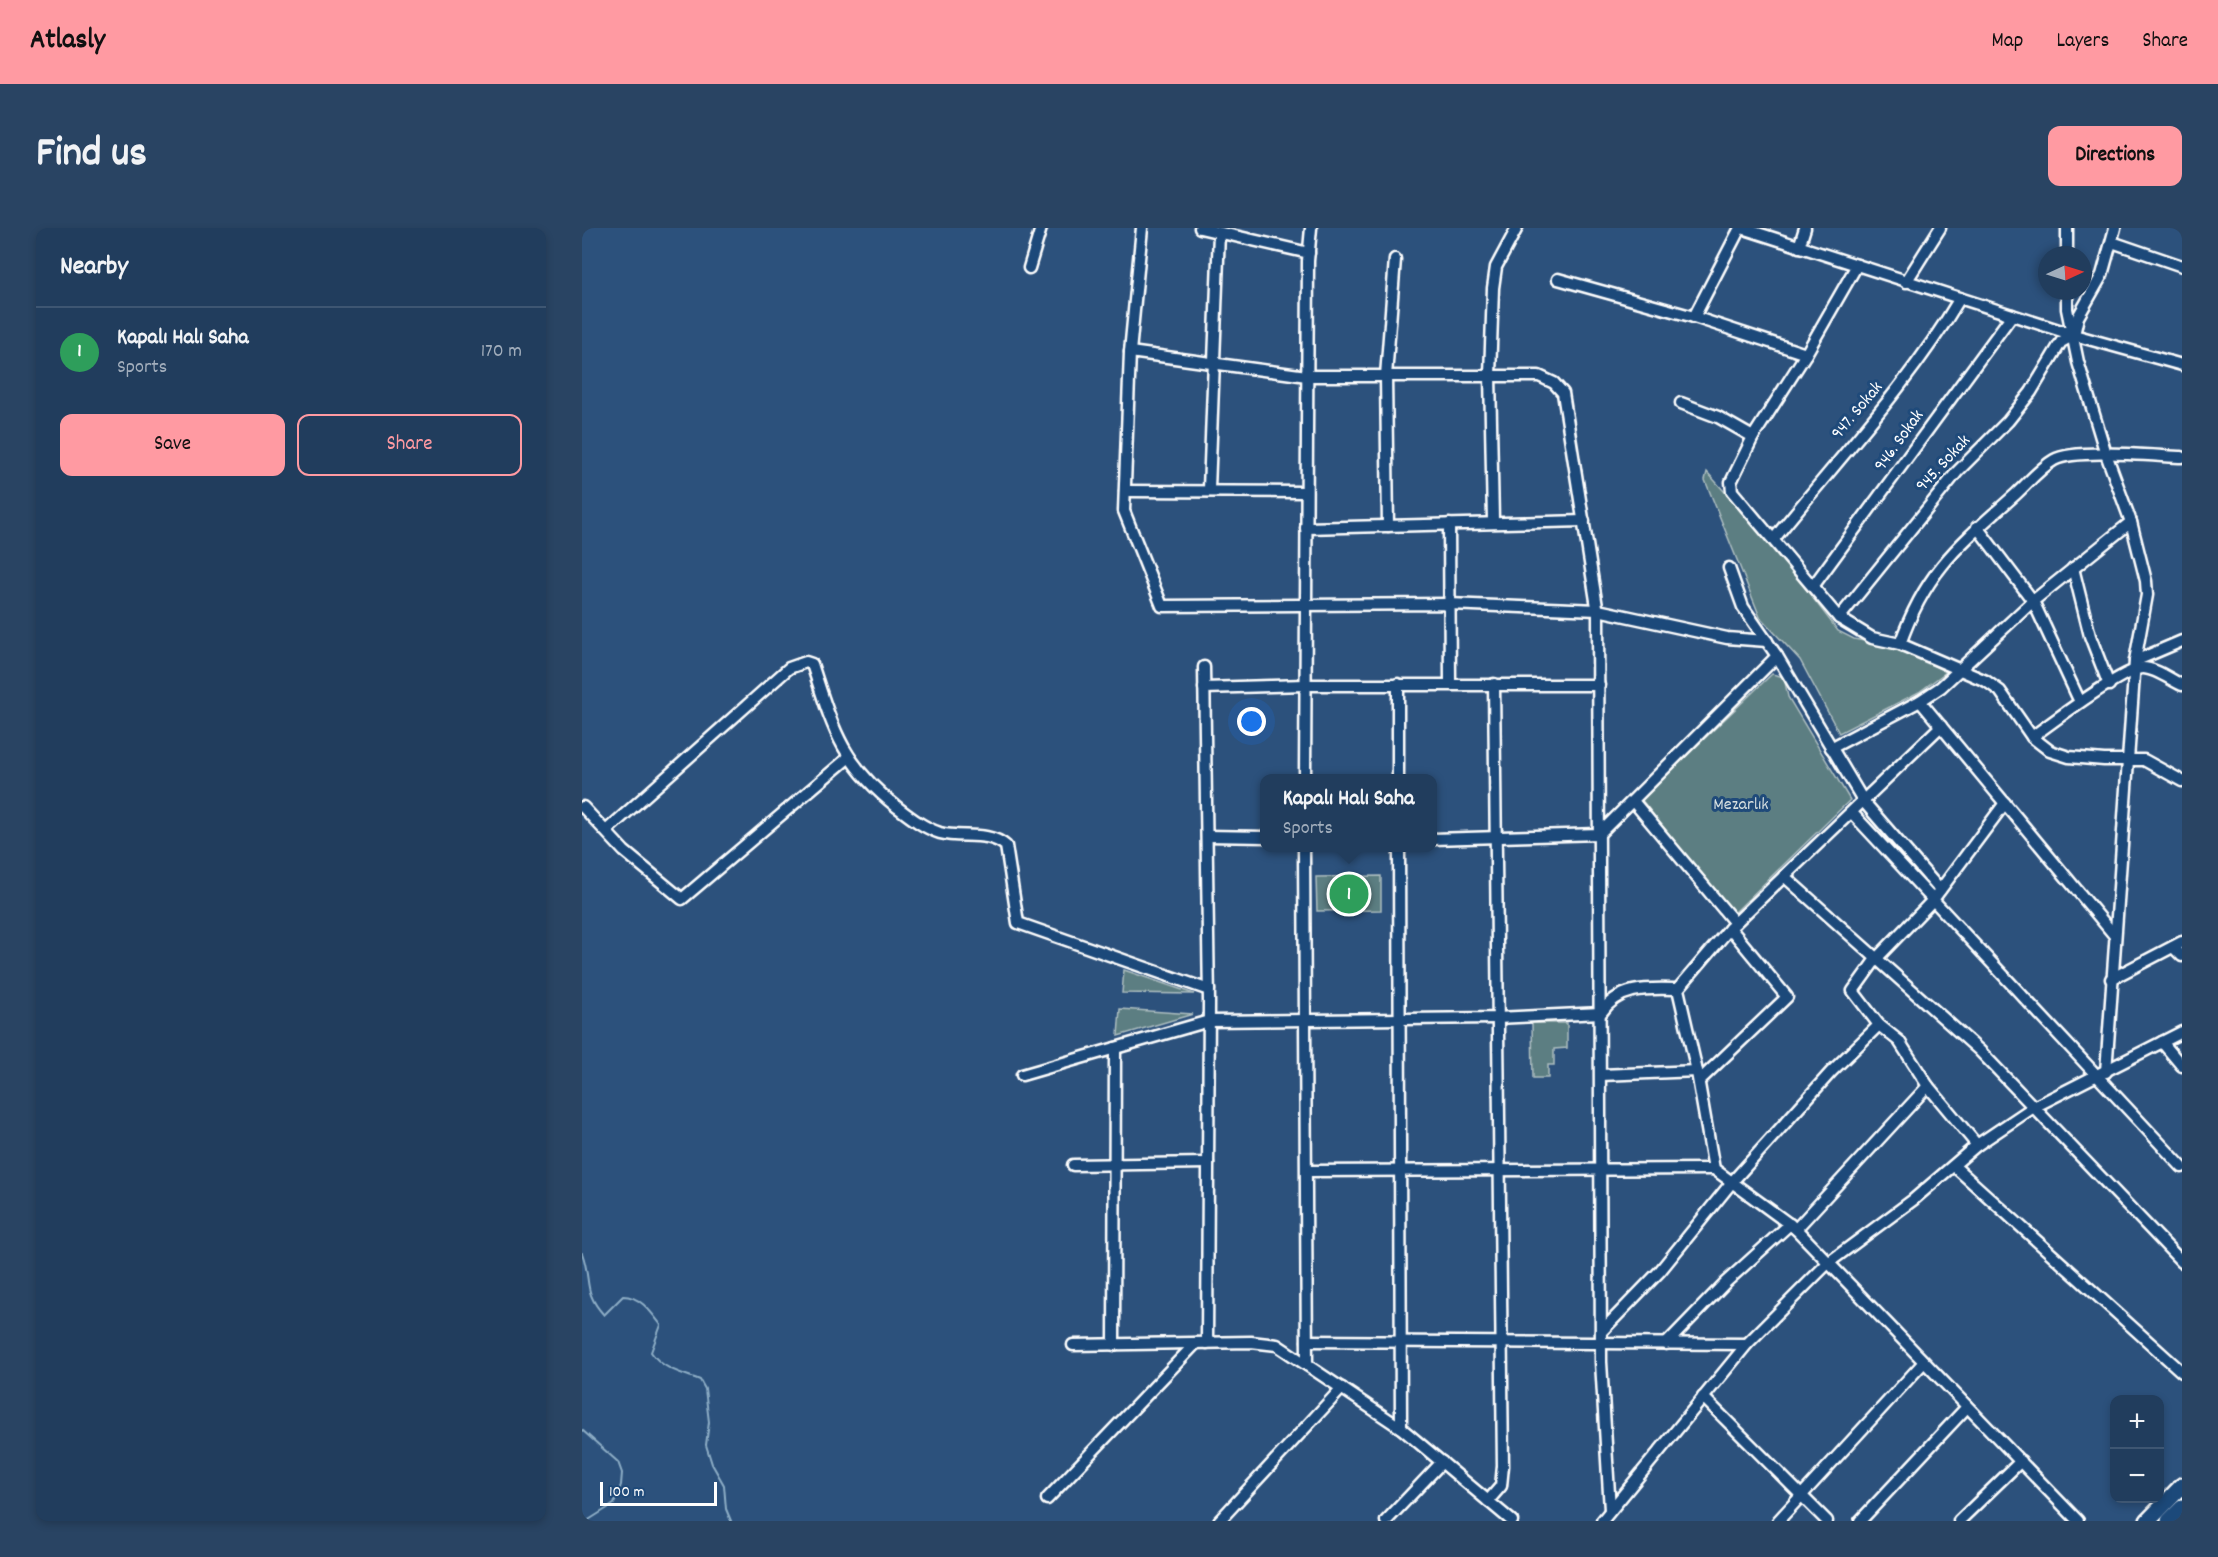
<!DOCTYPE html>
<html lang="en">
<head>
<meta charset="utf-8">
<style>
	:root { --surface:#213d5d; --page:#294463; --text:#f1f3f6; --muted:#a2aebc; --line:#3e5672; --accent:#ff9aa2 }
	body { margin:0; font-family:Dekko,sans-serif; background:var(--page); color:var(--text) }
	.controls { position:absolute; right:18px; bottom:18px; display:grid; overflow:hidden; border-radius:12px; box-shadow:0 3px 9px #0003 }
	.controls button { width:54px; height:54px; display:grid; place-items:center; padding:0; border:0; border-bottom:2px solid var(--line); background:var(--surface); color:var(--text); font:30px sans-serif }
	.compass { position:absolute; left:1456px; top:18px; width:54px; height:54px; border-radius:50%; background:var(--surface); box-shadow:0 3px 9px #0003; rotate:86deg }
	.scale { position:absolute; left:18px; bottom:15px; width:117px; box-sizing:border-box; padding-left:6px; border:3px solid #fff; border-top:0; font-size:16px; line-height:21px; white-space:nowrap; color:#fff; -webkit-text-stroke:4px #1f4a7a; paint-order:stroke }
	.you { position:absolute; left:670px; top:494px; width:21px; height:21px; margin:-15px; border:4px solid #fff; border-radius:50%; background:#1a73e8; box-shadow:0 0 0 9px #1a73e833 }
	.badge { display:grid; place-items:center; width:39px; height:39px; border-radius:50%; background:var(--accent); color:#fff; font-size:20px; font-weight:700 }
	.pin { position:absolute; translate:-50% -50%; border:3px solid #fff; box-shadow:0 2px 6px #0006 }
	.popup { position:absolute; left:678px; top:546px; width:177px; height:78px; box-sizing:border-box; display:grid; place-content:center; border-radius:12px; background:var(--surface); filter:drop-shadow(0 2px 4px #0005); font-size:20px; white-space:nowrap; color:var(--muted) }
	.popup b { font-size:22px; color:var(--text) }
	.popup::after { content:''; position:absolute; left:50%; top:100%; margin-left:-12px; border:12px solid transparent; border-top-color:var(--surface) }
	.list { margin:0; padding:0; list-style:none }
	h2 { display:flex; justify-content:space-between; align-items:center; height:78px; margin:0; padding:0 24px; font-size:26px }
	h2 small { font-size:20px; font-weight:400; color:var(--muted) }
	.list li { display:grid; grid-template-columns:39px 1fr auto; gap:18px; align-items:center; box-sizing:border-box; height:90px; padding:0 24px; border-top:2px solid var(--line) }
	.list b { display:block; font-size:22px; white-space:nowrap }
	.list p { margin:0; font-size:20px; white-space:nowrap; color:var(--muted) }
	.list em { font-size:20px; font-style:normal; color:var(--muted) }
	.actions { display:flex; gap:12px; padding:18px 24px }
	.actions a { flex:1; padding:14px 0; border:2px solid var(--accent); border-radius:12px; text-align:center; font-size:21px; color:var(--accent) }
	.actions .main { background:var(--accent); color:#111 }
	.map { position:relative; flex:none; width:1600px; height:1293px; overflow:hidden; border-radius:12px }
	header { display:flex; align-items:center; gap:36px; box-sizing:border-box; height:84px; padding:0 30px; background:var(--accent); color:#111 }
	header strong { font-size:28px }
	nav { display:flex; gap:33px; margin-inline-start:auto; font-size:21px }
	.intro { display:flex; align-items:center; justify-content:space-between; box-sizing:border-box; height:144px; padding:0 36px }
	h1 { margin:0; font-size:42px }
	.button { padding:15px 27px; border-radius:12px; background:var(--accent); color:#111; font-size:21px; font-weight:700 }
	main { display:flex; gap:36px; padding:0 36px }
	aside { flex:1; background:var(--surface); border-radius:12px; box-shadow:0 3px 9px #0003 }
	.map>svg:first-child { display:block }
	.green { fill:#5c7e82; stroke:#aebec0; stroke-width:1.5 }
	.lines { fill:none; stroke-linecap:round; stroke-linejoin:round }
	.stream { stroke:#8eaec6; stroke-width:2 }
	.minor-casing { stroke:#fff; stroke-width:15 }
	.highway-casing { stroke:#fff; stroke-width:20 }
	.minor { stroke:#1f4a7a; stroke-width:10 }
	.highway { stroke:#1f4a7a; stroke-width:15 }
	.labels { text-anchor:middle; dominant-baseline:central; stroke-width:6; stroke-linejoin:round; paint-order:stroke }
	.street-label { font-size:18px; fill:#fff; stroke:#1f4a7a }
	.park-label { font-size:18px; fill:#d6dfe0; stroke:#1f4a7a }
</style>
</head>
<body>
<header>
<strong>Atlasly</strong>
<nav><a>Map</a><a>Layers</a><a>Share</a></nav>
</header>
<div class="intro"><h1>Find us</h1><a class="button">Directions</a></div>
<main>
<aside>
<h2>Nearby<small></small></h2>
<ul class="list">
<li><span class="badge" style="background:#2e9e5b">1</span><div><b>Kapalı Halı Saha</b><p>Sports</p></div><em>170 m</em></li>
</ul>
<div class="actions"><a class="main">Save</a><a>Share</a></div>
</aside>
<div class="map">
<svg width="1600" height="1293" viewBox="0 0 1600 1293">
	<rect width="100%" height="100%" fill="#2c517c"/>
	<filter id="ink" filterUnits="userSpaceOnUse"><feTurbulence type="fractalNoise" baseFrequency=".0167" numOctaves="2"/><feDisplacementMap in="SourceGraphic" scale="12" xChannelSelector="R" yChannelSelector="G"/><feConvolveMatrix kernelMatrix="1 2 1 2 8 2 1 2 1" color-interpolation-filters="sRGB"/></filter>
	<g filter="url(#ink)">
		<g class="green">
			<polygon points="1125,244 1191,318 1256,403 1272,411 1319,420 1364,444 1337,464 1257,505 1218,432 1178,389 1123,252"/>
			<polygon points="1190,446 1202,449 1206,469 1268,572 1150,687 1059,571"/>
			<polygon points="799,648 799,682 735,683 734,649"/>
			<polygon points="542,742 612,766 540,765"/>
			<polygon points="538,781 611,786 536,808"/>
			<polygon points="950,795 985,795 985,820 972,821 972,837 966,837 966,850 951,850"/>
		</g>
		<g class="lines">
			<g class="stream">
				<path d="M0,1025C10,1052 0,1063 22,1087L41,1068C58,1068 69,1084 79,1097L69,1124C80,1141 99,1145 118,1152L123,1161L127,1194L124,1217L130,1236L142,1257L144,1281L149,1293"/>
				<polyline points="0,1202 36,1234 40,1245 39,1257 32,1276 5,1293"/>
			</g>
			<defs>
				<g id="minor">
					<polyline points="560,0 548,124 542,283 580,378 867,376 1016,382 1145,410 1185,413"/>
					<polyline points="618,0 727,25"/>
					<polyline points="1160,0 1492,107 1600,137"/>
					<polyline points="1530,14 1600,38"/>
					<polyline points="1217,19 1223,0"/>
					<polyline points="1485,27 1485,0"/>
					<polyline points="1275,37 1224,126 1171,209 1149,254 1150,263 1257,390 1290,410 1318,416 1404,453 1418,463 1450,509 1468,523 1487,529 1522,532 1562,532 1600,553"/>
					<polyline points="447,40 459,0"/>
					<polyline points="976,51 1112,89 1224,126"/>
					<polyline points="1324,54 1358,0"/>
					<polyline points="1485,63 1485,81 1496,134 1524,226 1549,294 1564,353 1565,367 1553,433 1524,844"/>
					<polyline points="1112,89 1158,0"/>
					<polyline points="1492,107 1496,89 1520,47 1533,0"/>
					<polyline points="548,124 725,148 957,148 972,155 981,165 1016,385 1019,1134 1028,1282"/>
					<polyline points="1099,175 1136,189 1171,209"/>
					<polyline points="627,261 637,5"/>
					<polyline points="543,263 724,264"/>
					<polyline points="911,292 908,147 911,60 914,39 935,0"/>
					<polyline points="867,296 868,456"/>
					<polyline points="806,298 804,148 813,31"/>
					<polyline points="1395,299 1451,373 1498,474"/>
					<polyline points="724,300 1002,293"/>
					<path d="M1192,311C1255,232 1326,158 1378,70"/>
					<polyline points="1147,340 1161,379 1195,428 1282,574 1358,662"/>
					<polyline points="1491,340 1508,408 1527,457"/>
					<polyline points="1232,357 1430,87"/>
					<polyline points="1257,390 1375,244 1426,193 1449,164 1479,114 1492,107"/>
					<path d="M1318,416C1344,342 1377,317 1434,266C1446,255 1458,240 1472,232C1493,220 1573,228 1600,229"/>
					<polyline points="1553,433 1600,413"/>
					<polyline points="622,439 627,773 625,1115"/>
					<polyline points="816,456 816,550"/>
					<polyline points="622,460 723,457 1017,457"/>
					<polyline points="1338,473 1533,708"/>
					<polyline points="1359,498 1148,700 1096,761 1114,839 1132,941 1214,1001 1496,1293"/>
					<path d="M1450,509C1469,495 1542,440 1561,440C1573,440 1589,452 1600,457"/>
					<polyline points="1249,520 1338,473 1359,459 1451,373 1549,294"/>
					<polyline points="723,550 726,33 729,0"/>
					<polyline points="1051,573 1153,695"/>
					<polyline points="1,579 42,623 100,671 266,530"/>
					<polyline points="1270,585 1600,939"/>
					<path d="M24,603L207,440L224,434L230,436C251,501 260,536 315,579C328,589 342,600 358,605C379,611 406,602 424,618L436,695L627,762"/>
					<polyline points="625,608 683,609"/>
					<polyline points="851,611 1017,606 1195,428"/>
					<polyline points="722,620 725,1137"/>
					<polyline points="817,620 819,1200"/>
					<polyline points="1202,648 1397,822 1600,1034"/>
					<polyline points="1591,719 1600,728"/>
					<polyline points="1529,751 1600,714"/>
					<polyline points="1580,814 1600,838"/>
					<path d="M440,847L627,793L915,790L1019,785C1037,758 1066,760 1096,761"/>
					<polyline points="1019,847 1115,843"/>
					<polyline points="1117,853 1205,769 1148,700"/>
					<polyline points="1395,917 1346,858 1317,813 1297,797 1271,763 1294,731 1350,673 1423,575"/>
					<polyline points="491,937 626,935"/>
					<polyline points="1372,938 1600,1144"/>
					<polyline points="725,943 1132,941"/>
					<polyline points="1214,1001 1346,858"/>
					<polyline points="1019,1104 1078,1043 1150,954 1249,844 1297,797"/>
					<polyline points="725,1113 1165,1116"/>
					<polyline points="1084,1116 1144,1054 1208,996"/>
					<polyline points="491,1117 669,1114 695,1117 819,1200 930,1293"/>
					<polyline points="532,1117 533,820"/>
					<polyline points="1121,1169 1245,1293"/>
					<polyline points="465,1271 614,1115"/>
					<polyline points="906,1273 919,1258 921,1238 912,456"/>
					<polyline points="637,1293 760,1160"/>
					<polyline points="804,1293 860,1234"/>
					<polyline points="1020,1293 1165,1116 1246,1035 1331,972 1395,917 1450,880 1600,804"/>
					<polyline points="1196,1293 1342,1134"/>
					<polyline points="1278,1293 1385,1179"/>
					<polyline points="1377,1293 1439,1233"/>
				</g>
				<g id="highway">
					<polyline points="1566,1293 1600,1258"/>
					<polyline points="1587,1293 1600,1280"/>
				</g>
			</defs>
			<use href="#minor" class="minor-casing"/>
			<use href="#highway" class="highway-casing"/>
			<use href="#minor" class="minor"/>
			<use href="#highway" class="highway"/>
		</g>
	</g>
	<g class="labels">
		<g class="street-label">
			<text transform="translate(1276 183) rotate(-50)">947. Sokak</text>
			<text transform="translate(1318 213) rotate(-54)">946. Sokak</text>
			<text transform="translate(1362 236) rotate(-47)">945. Sokak</text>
		</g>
		<g class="park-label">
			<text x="1159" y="577">Mezarlık</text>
		</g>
	</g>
</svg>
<div class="controls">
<button>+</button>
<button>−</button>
</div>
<svg class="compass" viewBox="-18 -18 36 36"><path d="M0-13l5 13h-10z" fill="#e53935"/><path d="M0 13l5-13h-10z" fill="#a2aebc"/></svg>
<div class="scale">100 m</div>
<div class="you"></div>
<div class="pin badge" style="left:767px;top:666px;background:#2e9e5b">1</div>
<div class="popup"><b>Kapalı Halı Saha</b>Sports</div>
</div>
</main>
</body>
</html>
